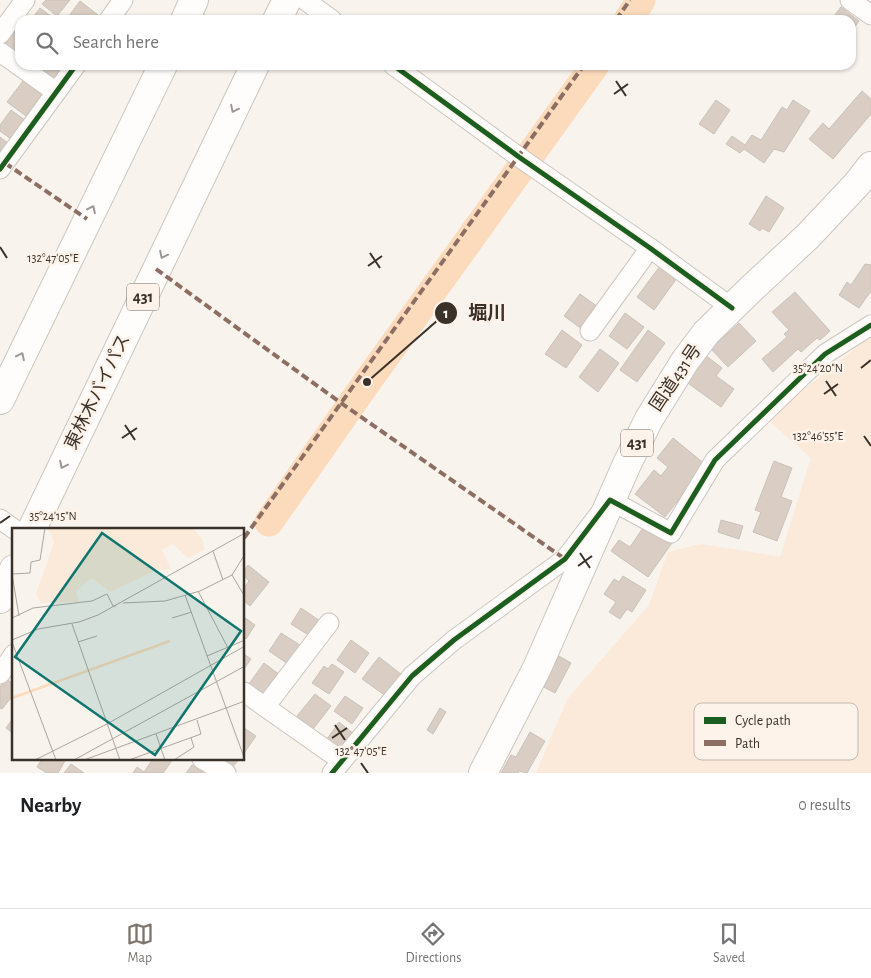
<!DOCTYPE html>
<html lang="en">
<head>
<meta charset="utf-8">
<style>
	:root { --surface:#fff; --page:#f2f2f2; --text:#202124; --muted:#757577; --line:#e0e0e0; --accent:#7d756d }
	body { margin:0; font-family:"Alegreya Sans","Noto Sans JP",sans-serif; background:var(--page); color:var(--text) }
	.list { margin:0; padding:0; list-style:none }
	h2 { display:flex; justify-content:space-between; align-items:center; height:65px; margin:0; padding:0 20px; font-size:21px }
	h2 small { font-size:16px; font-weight:400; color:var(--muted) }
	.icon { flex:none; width:28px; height:28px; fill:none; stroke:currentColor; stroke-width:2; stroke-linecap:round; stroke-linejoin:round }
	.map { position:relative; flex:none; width:871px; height:773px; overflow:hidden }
	.search { position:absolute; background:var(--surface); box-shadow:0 1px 4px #0004; left:15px; right:15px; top:15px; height:55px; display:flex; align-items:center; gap:12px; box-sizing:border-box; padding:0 18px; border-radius:15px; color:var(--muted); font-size:19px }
	.sheet { height:135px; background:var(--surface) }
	nav { display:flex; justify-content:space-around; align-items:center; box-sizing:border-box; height:70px; border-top:1px solid var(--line); background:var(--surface); font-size:14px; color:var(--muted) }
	nav a { display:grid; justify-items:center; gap:2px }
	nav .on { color:var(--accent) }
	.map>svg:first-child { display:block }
	.green { fill:#fbe9d9 }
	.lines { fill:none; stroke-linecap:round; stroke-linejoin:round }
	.river { stroke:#fcdabc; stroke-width:29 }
	.building { fill:#dacec4; stroke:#c9c2bb }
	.street-casing { stroke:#ccc5bf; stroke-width:21 }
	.highway-casing { stroke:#ccc5bf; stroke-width:30 }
	.street { stroke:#fefdfc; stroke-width:19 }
	.highway { stroke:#fefdfc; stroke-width:28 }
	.quiet { stroke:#8d6e63; stroke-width:4; stroke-dasharray:8 4; stroke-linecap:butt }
	.cycleway-casing { stroke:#fdf3ea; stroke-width:8 }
	.cycleway { stroke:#1b5e20; stroke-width:5 }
	.oneway { stroke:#9c9792 }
	.ticks { fill:none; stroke:#3a3128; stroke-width:2 }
	.labels { text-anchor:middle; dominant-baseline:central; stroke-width:5; stroke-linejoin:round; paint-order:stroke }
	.shield { fill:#fdf3ea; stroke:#746b62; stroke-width:1 }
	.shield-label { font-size:16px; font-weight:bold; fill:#3a3128 }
	.street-label { font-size:18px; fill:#3a3128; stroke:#fdf3ea }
	.inset-river { fill:none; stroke:#fcdabc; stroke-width:2.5 }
	.inset-road { fill:none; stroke:#ada59f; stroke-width:1 }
	.view { fill:#0f766e; fill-opacity:0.15; stroke:#0f766e; stroke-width:2.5 }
	.inset-edge { fill:none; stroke:#3a3128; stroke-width:2.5 }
	.key { fill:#fdf3ea; stroke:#c2b9b0; stroke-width:1 }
	.key-label { font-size:14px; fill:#3a3128 }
	.ticks-label { font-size:12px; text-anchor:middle; fill:#3a3128; stroke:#fdf3ea; stroke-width:5; stroke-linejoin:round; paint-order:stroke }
	.leader { fill:none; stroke:#3a3128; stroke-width:2 }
	.callout-dot { fill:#3a3128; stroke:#fdf3ea; stroke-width:2 }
	.mark-label { font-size:15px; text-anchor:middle; font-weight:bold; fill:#fff }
	.callout-label { font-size:19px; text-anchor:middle; font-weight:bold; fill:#3a3128; stroke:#fdf3ea; stroke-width:5; stroke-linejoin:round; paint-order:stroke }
</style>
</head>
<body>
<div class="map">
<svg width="871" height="773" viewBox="0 0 871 773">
	<rect width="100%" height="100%" fill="#f9f3ee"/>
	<polygon class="green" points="871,336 871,773 536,773 568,698 649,605 668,552 701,544 780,557 811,458 767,419"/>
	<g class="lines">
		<g class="river">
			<polyline points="628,20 641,0"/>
			<polyline points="269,522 367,382 595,65"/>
		</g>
	</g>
	<g class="building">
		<polygon points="46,0 70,0 57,16 42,4"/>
		<polygon points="80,1 98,15 95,20 66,20"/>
		<polygon points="841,7 859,21 851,32 851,20 831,20"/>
		<polygon points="40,8 55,19 54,20 31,20"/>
		<polygon points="18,28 20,30 20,60 3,47"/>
		<polygon points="40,65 63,65 50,83 35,72"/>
		<polygon points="23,81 42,94 26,116 7,102"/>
		<polygon points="862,91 871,99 871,114 833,159 809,139 823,123 829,129"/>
		<polygon points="716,100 730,110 714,134 699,124"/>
		<polygon points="793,100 810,111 784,152 774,149 764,163 744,149 740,153 726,144 732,136 745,145 752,135 761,140 782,107 787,110"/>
		<polygon points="11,110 25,120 11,139 0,131 0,125"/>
		<polygon points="0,137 8,143 0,154"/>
		<polygon points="766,196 784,208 769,232 762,228 760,231 749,224"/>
		<polygon points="865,264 871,265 871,291 859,308 839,295 847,282 851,285"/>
		<polygon points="660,266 677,278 654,310 637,297"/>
		<polygon points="795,292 830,331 820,340 817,338 801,352 798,349 773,372 762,359 787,337 784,334 789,330 772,312"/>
		<polygon points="580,294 598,307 582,329 564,316"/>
		<polygon points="625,313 644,327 627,349 609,336"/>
		<polygon points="739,323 756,341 728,367 711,349"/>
		<polygon points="562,330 582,345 566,368 545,354"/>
		<polygon points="648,330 665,343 637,382 620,370"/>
		<polygon points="600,349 619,363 598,392 579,377"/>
		<polygon points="705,355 722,368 716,376 734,389 721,407 685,381"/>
		<polygon points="673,438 706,465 665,517 635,494 654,470 661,476 668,467 657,458"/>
		<polygon points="774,461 792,468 781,497 792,501 777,541 753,532 761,512 755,510"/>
		<polygon points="721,520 743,526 739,539 718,532"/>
		<polygon points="645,525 672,543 648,577 611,551 619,540 630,547"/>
		<polygon points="248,565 269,582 250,606 244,601 244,588 249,581 244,576 244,571"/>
		<polygon points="623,576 646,590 632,612 627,609 620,619 609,612 616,602 604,594 614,579 619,582"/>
		<polygon points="301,608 320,621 310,636 291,624"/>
		<polygon points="244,617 255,625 246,639 244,637"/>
		<polygon points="281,633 303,647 291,666 269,651"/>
		<polygon points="351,640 369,653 355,673 337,660"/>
		<polygon points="244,654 251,659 244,669"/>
		<polygon points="559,656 571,663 555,693 542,686"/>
		<polygon points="379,657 402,675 386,696 362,679"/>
		<polygon points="264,663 280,675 263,700 246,688"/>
		<polygon points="332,664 344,672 329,694 312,683 324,666 328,669"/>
		<polygon points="6,679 14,684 14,694 2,709 0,708 0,687"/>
		<polygon points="315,694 331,706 313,729 297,716"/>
		<polygon points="345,696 363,708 352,724 334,711"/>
		<polygon points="440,708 446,712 433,734 427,730"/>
		<polygon points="14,717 14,734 6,728"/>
		<polygon points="339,722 354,734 341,750 327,739"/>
		<polygon points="244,728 256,736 244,753"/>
		<polygon points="530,732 545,741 527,773 519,771 518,773 501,773 511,755 516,757"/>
		<polygon points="42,759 66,759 58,773 47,773 37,767"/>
		<polygon points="153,759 173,759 163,773 133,773 137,767 144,772"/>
		<polygon points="220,759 239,759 232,768"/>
		<polygon points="71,764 84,773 64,773"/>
		<polygon points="192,765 204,773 186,773"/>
	</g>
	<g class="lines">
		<defs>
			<g id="street">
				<polyline points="305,0 332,20"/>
				<polyline points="850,0 871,15"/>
				<polyline points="109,20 123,0"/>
				<polyline points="0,34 25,0"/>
				<polyline points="0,52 56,92"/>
				<polyline points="393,65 519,157 650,248 732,308"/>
				<polyline points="0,169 76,65"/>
				<polyline points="590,331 650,248"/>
				<polyline points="0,519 14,529"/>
				<polyline points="0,674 14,654"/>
				<polyline points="244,692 342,761"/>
				<polyline points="265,707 329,623"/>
				<polyline points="202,759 226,773"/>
				<polyline points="332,773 412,676 454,640 565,559 610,500 671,533 715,460 825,354 871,325"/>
			</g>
			<g id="highway">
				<polyline points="185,20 194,0"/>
				<polyline points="277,20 287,0"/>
				<polyline points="0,400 163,65"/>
				<polyline points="32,529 255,65"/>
				<polyline points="0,599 14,569"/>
				<polyline points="483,773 537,668 627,464 649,419 685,361 706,333 751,289 808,236 857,184 871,166"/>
			</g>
		</defs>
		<use href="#street" class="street-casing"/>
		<use href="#highway" class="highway-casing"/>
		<use href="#street" class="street"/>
		<use href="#highway" class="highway"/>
		<g class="quiet">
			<polyline points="616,20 630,0"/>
			<polyline points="5,163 87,219"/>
			<polyline points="156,269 341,403 565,559"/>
			<polyline points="244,538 584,65"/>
		</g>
		<defs>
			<g id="cycleway">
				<polyline points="393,65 519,157 650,248 732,308"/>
				<polyline points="0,169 76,65"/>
				<polyline points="332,773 412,676 454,640 565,559 610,500 671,533 715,460 825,354 871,325"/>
			</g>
		</defs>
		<use href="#cycleway" class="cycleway-casing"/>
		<use href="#cycleway" class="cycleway"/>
	</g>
	<defs><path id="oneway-chevron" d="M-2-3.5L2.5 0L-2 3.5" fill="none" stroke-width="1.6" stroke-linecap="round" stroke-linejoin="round" transform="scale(1.25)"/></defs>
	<g class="oneway">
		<use href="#oneway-chevron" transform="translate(234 109) rotate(116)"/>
		<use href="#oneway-chevron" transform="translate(92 209) rotate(-64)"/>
		<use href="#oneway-chevron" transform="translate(163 255) rotate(116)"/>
		<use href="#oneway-chevron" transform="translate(21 356) rotate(-64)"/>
		<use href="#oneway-chevron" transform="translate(63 465) rotate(116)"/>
	</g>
	<path class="ticks" d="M616,81L626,96M614,94L628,84M0,247L7,258M370,253L380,268M368,266L382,256M861,368L871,360M826,381L836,396M824,394L838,384M125,425L135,440M864,436L871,446M122,438L137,428M0,523L10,516M580,553L590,568M578,566L592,556M335,725L345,740M332,738L347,728M361,763L368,773"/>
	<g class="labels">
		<g class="shield">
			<rect x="127" y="283.5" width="32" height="27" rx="4"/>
			<rect x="621" y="429.5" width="32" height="27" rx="4"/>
		</g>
		<g class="shield-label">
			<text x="143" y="297">431</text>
			<text x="637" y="443">431</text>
		</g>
		<g class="street-label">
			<text transform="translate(676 378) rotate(-56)">国道431号</text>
			<text transform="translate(98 392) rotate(-64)">東林木バイパス</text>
		</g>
	</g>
	<g transform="translate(12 528)">
		<rect width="232" height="232" fill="#f9f3ee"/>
		<path d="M32,0H181L191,13L192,22L176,30L161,16L150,22L159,41L145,42L98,64L80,50L64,63L67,74L29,75L24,66L42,15L39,5Z" fill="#fbe9d9"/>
		<path class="inset-river" d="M0,170L158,113"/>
		<path class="inset-road" d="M201,23L211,52M220,47L233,69M186,63L216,120M173,67L233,232M111,75L153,73L188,63L220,47L233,26M7,88L0,46L18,45L19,34L28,32L33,0M0,90L21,80L80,73L95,66L101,78H104M160,90L180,84M60,96L108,232M0,112L26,101L67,94L86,87L233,5M0,114L44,232M66,114L85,108M195,128L233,112M144,206L153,232M23,232L95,196L233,118M62,232L233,138M72,232L233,173M117,232L189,206L185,192M162,232L182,219L179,210"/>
		<path class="view" d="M90,5L229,103L143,227L3,129Z"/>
		<rect width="232" height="232" class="inset-edge"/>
	</g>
	<rect x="694" y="703" width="164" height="57" rx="8" class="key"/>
	<rect x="704" y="717" width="22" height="7" fill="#1b5e20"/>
	<rect x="704" y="740" width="22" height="6" fill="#8d6e63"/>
	<g class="key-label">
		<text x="735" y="725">Cycle path</text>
		<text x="735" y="748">Path</text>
	</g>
	<g class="ticks-label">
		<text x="53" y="262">132°47'05"E</text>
		<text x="818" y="372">35°24'20"N</text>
		<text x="818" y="440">132°46'55"E</text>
		<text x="53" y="520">35°24'15"N</text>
		<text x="361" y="755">132°47'05"E</text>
	</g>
	<path class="leader" d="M367 382L446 313"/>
	<g class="callout-dot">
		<circle cx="367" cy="382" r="5"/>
		<circle cx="446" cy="313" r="12"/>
	</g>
	<g class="mark-label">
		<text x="446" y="318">1</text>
	</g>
	<g class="callout-label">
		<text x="487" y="319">堀川</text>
	</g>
</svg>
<div class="search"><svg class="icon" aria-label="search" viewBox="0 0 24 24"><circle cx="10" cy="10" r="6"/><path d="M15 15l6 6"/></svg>Search here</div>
</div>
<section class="sheet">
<h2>Nearby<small>0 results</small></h2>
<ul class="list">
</ul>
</section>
<nav>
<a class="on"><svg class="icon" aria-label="map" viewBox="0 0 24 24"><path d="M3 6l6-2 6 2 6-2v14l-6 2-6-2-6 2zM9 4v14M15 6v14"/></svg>Map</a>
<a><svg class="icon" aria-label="directions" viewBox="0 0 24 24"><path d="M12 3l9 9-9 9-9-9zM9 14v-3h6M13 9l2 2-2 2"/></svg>Directions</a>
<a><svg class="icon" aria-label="saved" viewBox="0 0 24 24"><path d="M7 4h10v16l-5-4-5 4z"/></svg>Saved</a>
</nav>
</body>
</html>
